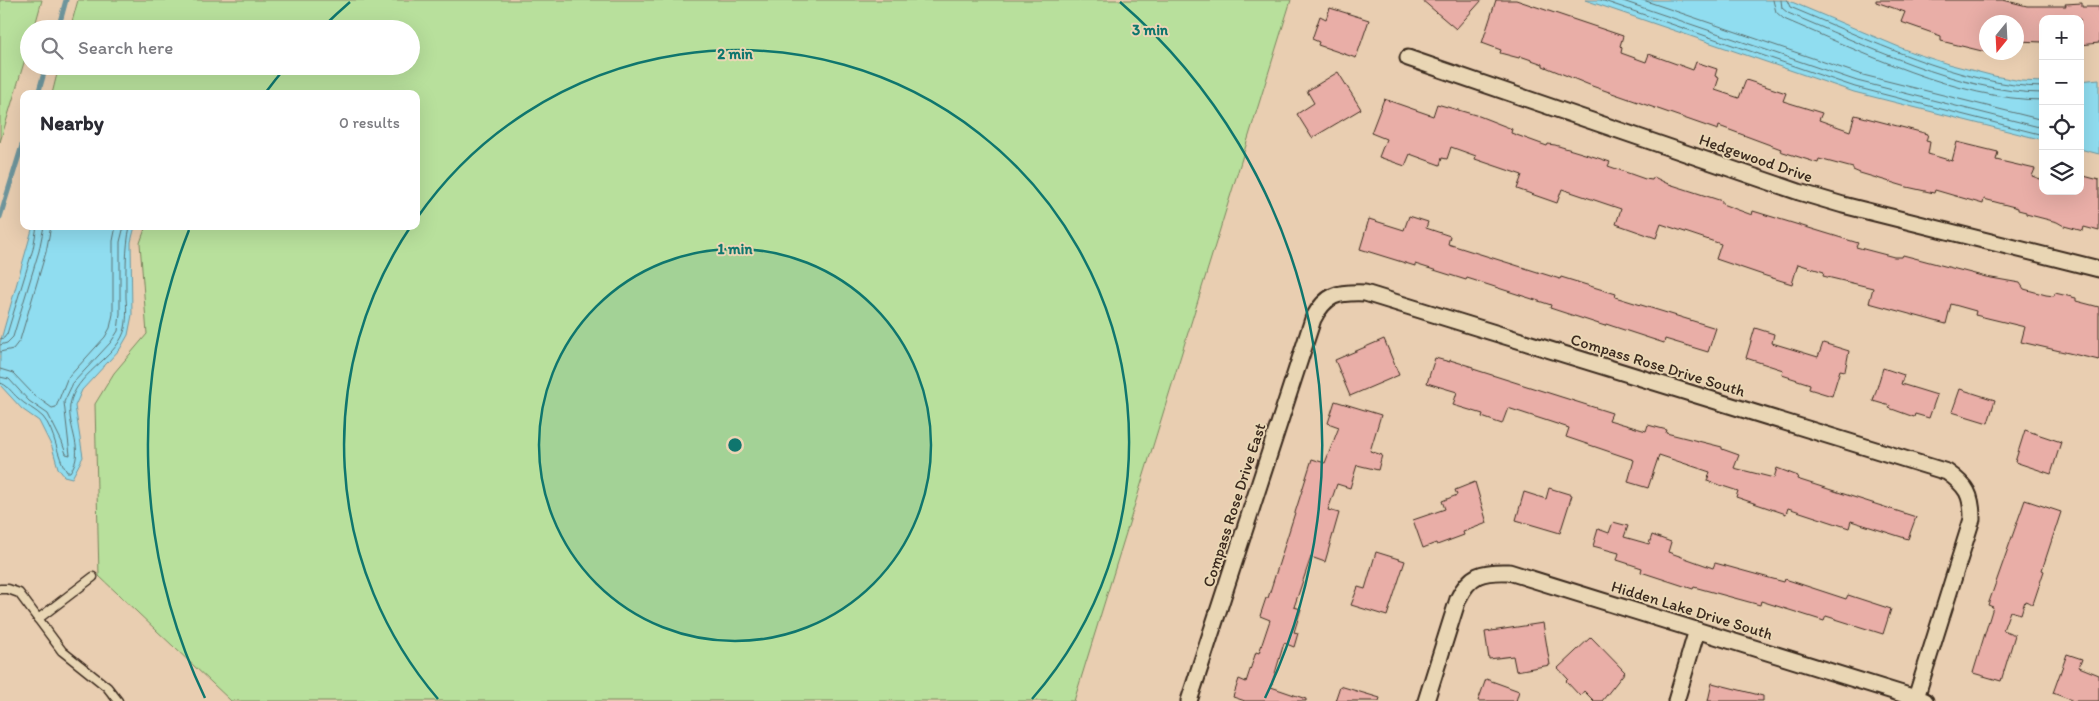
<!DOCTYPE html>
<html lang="en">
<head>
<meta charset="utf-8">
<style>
	:root { --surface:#fff; --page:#f7f7f7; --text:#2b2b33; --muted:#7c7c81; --line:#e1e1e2 }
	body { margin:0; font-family:Itim,sans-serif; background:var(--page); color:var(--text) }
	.controls { position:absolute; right:15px; top:15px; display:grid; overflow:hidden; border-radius:10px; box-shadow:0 5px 20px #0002 }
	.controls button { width:45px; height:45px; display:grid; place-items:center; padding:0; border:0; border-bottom:1px solid var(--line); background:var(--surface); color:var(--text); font:25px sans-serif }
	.compass { position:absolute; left:1979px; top:15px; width:45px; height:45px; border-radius:50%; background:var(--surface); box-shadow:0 5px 20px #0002; rotate:198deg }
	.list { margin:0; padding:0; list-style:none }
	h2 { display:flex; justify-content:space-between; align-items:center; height:65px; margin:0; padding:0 20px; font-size:21px }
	h2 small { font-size:16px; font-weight:400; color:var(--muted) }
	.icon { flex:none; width:28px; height:28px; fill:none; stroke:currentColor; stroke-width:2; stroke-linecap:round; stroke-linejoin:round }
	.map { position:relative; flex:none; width:2099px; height:701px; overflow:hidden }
	.search { position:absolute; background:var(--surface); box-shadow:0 5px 20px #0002; left:20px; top:20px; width:400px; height:55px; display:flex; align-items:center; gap:12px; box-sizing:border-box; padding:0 18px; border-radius:28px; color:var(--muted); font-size:19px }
	.panel { position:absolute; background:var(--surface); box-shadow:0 5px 20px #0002; left:20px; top:90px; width:400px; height:140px; border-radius:10px }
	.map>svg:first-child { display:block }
	.green { fill:#b8e09c; stroke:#7a855d }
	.water { fill:#90ddf0; stroke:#6e959c }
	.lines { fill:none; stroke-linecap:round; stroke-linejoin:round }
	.shore { stroke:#5d7272; stroke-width:1 }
	.stream { stroke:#6e959c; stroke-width:5 }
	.building { fill:#e9aea7; stroke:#3b2a1e }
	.service-casing { stroke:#3b2a1e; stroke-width:11 }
	.minor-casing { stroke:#3b2a1e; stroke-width:19 }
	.service { stroke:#e9d6b4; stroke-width:8 }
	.minor { stroke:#e9d6b4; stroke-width:15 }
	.ring { fill:none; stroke:#0f766e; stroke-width:2.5 }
	.labels { text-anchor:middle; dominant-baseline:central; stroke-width:4; stroke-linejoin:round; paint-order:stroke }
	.street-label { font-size:16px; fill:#3b2a1e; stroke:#e9d6b4 }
	.centre { fill:#0f766e; stroke:#e9d6b4; stroke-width:2.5 }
	.ring-label { font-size:15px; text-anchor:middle; font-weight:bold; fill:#0f766e; stroke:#e9d6b4; stroke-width:4; stroke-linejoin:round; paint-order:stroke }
</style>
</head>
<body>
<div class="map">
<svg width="2099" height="701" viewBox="0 0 2099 701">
	<rect width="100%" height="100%" fill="#e9ceb1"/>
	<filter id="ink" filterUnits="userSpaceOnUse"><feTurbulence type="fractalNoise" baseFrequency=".02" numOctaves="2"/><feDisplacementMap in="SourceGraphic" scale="10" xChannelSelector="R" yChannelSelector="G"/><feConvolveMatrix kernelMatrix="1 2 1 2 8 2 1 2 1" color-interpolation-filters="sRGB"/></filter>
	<g filter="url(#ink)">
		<g class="green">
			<polygon points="0,0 42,0 34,29 29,29 29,46 0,142"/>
			<polygon points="78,0 1291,0 1074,701 231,701 99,576 95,404 114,373 147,334 140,243 146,226 416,226 416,94 52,94 59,66 411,66 411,29 70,29"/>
		</g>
		<g class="water">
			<polygon points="1585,0 1787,0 1911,52 1948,64 1994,76 2021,81 2043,82 2043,140 1854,92"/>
			<polygon points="2099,79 2099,154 2080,149 2080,81"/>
			<polygon points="33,226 135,226 131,242 132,315 128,335 120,349 82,390 75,406 83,457 72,478 64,476 58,468 52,447 39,421 22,409 0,385 0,343"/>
		</g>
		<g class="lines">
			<g class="shore">
				<polyline points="1601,0 1855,87 2043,135"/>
				<polyline points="1620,0 1857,81 2043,128"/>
				<polyline points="1643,0 1859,74 2043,120"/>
				<path d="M1773,0L1776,12L1784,19C1862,52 1958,100 2043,100"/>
				<path d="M1781,0L1782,8L1788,13C1863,44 1961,93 2043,93"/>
				<path d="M1787,0L1790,7C1863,37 1964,87 2043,87"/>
				<polyline points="0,339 4,338 7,334 33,249 37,226"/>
				<polyline points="0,345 7,343 13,337 39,251 44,226"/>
				<polyline points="0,352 13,349 20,340 46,252 51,226"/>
				<polyline points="0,369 13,373 34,395 52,408 56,407 67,379 105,337 110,328 113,314 113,241 116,226"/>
				<polyline points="0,377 9,379 29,401 48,414 62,442 66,454 70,455 64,402 73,383 111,342 118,331 120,314 120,242 124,226"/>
				<path d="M0,383C7,384 12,393 18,398C25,405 36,410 43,417C56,432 56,456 67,472H70C86,451 67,428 70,405C75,374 114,360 124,332C127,322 127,309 126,298C126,274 125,250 130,226"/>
			</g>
			<g class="stream">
				<polyline points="58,29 66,0"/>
				<polyline points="38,94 46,66"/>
				<polyline points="0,217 24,139"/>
			</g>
		</g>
		<g class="building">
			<polygon points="1422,0 1482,0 1456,29"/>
			<polygon points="1496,0 1516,0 1623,36 1620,46 1622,48 1621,53 1646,62 1649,54 1693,70 1696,62 1717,69 1715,76 1719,78 1715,90 1739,98 1746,80 1786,93 1783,101 1822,113 1819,120 1850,131 1855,115 1928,134 1926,141 1930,142 1928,154 1952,161 1957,142 1998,152 1996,160 2035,169 2032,176 2043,180 2043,191 2080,191 2080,175 2099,180 2099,231 2084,227 2083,231 2064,226 2057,222 2026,214 2026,212 2018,210 2018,208 1984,199 1983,204 1935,190 1934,193 1907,187 1860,173 1853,170 1853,168 1819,159 1818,163 1780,151 1781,149 1719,126 1718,130 1592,86 1543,66 1543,64 1520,56 1519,58 1500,53 1501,50 1482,43"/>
			<polygon points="1876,0 2003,0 2027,6 2066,6 2065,4 2082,3 2082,7 2099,7 2099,43 2080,45 2080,19 2043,19 2043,42 2016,41 2016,22 1986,22 1986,52 1941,41 1941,36 1901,22 1905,12 1876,2"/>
			<polygon points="1330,8 1369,20 1356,58 1318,45 1319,42 1312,39 1320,16 1326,19"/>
			<polygon points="1338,72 1361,109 1312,138 1297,114 1314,103 1307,91"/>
			<polygon points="1384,99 1433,116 1437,104 1479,116 1512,129 1511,133 1547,146 1548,144 1555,145 1595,157 1610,162 1608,166 1645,179 1652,180 1654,177 1666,183 1722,201 1722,204 1752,215 1753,211 1858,243 1856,247 1894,257 1902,257 1903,255 1986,277 2020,283 2024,289 2046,295 2054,296 2055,293 2076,298 2076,301 2099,307 2099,360 2021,342 2025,327 1975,315 1976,311 1951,304 1946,324 1869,303 1873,288 1823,276 1824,272 1798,264 1792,284 1766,276 1716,259 1721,244 1661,224 1656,238 1616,224 1621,209 1562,189 1557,203 1517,189 1522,175 1475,159 1476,156 1451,147 1447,159 1442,158 1440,165 1410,154 1405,166 1379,157 1386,139 1371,133"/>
			<polygon points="1409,216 1428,222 1426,228 1450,236 1448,244 1560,279 1561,277 1616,294 1615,297 1716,328 1708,352 1665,339 1664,343 1606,324 1605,326 1550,308 1551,305 1467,278 1466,280 1415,264 1415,266 1360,249 1369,219 1404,230"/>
			<polygon points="1755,328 1774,334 1772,343 1818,357 1823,343 1849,351 1845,371 1840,370 1832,396 1809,389 1810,384 1782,375 1783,370 1746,358"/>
			<polygon points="1384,339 1399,375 1350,396 1335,360"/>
			<polygon points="1435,358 1450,362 1450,360 1473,367 1473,369 1612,413 1609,420 1646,431 1648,425 1667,430 1666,433 1722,447 1722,449 1739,455 1734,468 1774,478 1777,468 1798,476 1797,479 1916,517 1908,539 1851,521 1849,528 1788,508 1786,514 1736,497 1738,491 1707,481 1710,472 1659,455 1648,488 1628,482 1634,460 1566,437 1569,428 1508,408 1502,424 1482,417 1483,414 1453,405 1457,392 1427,383"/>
			<polygon points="1883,368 1904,375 1901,384 1937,395 1929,418 1915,414 1914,417 1889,408 1890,406 1873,401"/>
			<polygon points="1960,389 1995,400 1988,423 1952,412"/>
			<polygon points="1335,401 1381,415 1370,451 1382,455 1378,470 1357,465 1350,488 1337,484 1328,510 1339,513 1325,562 1311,557 1294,607 1301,609 1294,632 1298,633 1294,647 1284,643 1271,687 1306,699 1306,701 1245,701 1233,697 1239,679 1246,682 1256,652 1259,653 1270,620 1260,616 1266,598 1268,598 1312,459 1325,463 1339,427 1328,423"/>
			<polygon points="2025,430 2061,442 2051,474 2015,462"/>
			<polygon points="1475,482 1487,523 1463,532 1464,535 1437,545 1436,543 1423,548 1413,520 1445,509 1442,501 1457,495 1455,490"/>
			<polygon points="1549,488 1572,495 1560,533 1516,520 1524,492 1546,499"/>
			<polygon points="2025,500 2061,512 2042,570 2044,571 2033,604 2025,601 2021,614 2010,611 2003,630 2015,635 2001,681 1973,673 1993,607 1988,605"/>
			<polygon points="1613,522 1628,526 1624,537 1649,544 1652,535 1671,542 1668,552 1713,568 1715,563 1784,582 1785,579 1846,599 1848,595 1891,609 1883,634 1826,616 1824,621 1761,601 1760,605 1694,587 1693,589 1641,572 1642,568 1617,560 1619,553 1593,546 1598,529 1609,533"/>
			<polygon points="1376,552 1405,561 1387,616 1351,605 1358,587 1365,589"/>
			<polygon points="1543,623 1550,665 1516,671 1513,656 1489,659 1485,632"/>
			<polygon points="1591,637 1625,672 1602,701 1594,701 1584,691 1580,696 1566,681 1568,679 1558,668"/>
			<polygon points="2067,654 2082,659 2079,667 2099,675 2099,701 2074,701 2053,693"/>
			<polygon points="1486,679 1519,691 1516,701 1478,701"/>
			<polygon points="1712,683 1763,696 1763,701 1708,701"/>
			<polygon points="1340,686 1380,698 1379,701 1335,701"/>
		</g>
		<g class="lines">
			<defs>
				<g id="service">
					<polyline points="0,589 8,589 19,593 62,651 107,687 118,701"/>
					<polyline points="38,619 93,577"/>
				</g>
				<g id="minor">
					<polyline points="1408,58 1799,192 1843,205 2099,269"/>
					<path d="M1189,701L1313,319C1326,294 1337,292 1365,293L1947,472C1967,486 1972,495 1972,519L1915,701"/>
					<path d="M1426,701L1458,599C1470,574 1482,571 1509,572L1925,701"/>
					<polyline points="1676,701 1697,630"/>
				</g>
			</defs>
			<use href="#service" class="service-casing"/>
			<use href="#minor" class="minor-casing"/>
			<use href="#service" class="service"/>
			<use href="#minor" class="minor"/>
		</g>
	</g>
	<circle cx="735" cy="445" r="196" fill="#0f766e" fill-opacity=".12"/>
	<g class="ring">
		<circle cx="735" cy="445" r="196"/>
		<path d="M438 699A391 391 0 0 1 411 226M417 218A391 391 0 1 1 1032 699"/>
		<path d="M205 698A587 587 0 0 1 189 230M266 92A587 587 0 0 1 285 68M324 26A587 587 0 0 1 350 2M1120 2A587 587 0 0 1 1265 698"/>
	</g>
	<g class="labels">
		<g class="street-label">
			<text transform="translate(1756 158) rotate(19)">Hedgewood Drive</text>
			<text transform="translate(1658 365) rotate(17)">Compass Rose Drive South</text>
			<text transform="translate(1234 505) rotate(-72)">Compass Rose Drive East</text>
			<text transform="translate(1692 610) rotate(17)">Hidden Lake Drive South</text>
		</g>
	</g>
	<circle cx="735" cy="445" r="8" class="centre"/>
	<g class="ring-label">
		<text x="1150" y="35">3 min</text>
		<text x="735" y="59">2 min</text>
		<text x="735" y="254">1 min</text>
	</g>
</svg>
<div class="controls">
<button>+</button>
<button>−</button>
<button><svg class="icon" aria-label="locate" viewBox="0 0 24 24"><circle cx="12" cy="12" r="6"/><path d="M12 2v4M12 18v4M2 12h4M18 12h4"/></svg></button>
<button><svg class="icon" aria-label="layers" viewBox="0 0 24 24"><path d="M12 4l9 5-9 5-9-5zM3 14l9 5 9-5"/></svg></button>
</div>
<svg class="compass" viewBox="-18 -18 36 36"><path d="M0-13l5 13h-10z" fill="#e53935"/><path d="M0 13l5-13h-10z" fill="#7c7c81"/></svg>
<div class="search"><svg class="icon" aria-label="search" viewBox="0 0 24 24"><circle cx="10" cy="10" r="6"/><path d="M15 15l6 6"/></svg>Search here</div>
<section class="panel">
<h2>Nearby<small>0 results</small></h2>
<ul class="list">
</ul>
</section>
</div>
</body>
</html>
